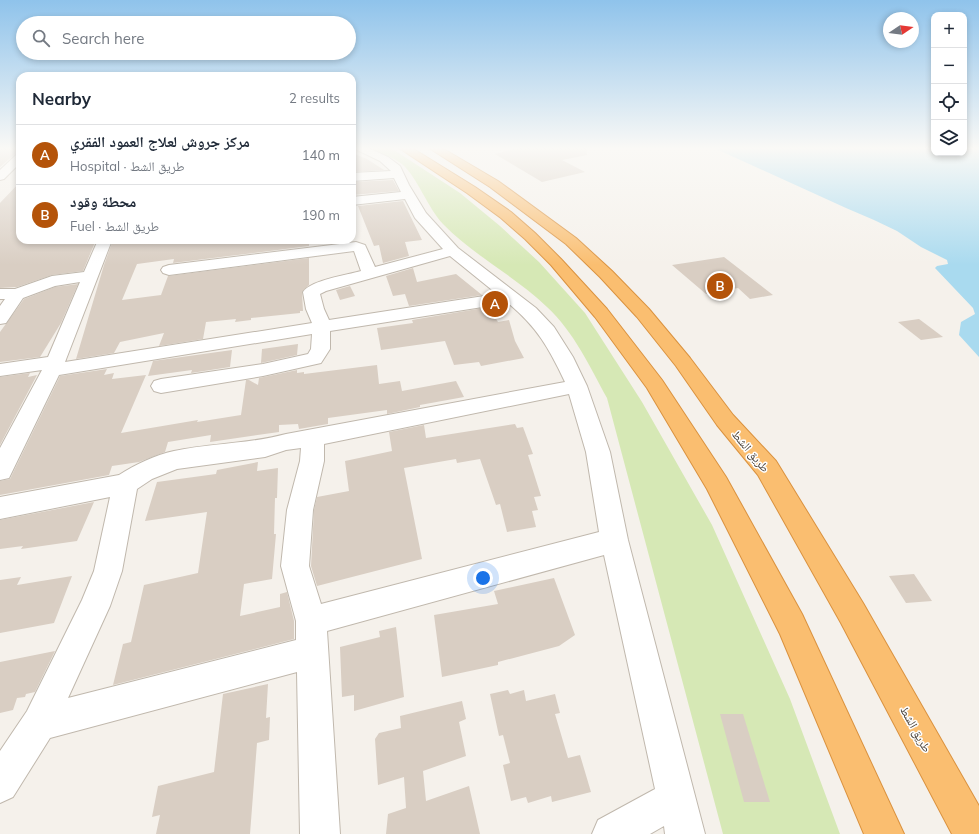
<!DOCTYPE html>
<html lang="en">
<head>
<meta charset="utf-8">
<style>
	:root { --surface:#fff; --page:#f2f2f3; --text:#1f2937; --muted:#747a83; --line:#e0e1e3; --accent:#b45309 }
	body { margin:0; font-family:Mulish,"Noto Naskh Arabic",sans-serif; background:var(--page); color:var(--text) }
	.controls { position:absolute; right:12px; top:12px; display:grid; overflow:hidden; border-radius:8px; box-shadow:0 2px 6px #0003 }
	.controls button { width:36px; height:36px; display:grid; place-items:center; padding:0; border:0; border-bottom:1px solid var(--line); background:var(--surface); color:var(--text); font:20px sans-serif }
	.compass { position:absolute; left:883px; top:12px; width:36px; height:36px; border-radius:50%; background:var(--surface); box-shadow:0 2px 6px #0003; rotate:77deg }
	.you { position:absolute; left:483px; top:578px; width:14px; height:14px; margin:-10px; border:3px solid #fff; border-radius:50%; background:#1a73e8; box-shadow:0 0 0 6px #1a73e833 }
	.badge { display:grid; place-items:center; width:26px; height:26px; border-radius:50%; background:var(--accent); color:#fff; font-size:13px; font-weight:700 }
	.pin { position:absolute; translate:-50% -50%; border:2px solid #fff; box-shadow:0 1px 4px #0006 }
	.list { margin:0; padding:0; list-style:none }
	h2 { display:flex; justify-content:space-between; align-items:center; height:52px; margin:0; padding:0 16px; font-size:17px }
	h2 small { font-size:13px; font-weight:400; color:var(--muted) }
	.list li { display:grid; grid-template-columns:26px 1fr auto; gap:12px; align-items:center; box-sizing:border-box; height:60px; padding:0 16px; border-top:1px solid var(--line) }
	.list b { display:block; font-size:15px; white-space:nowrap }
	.list p { margin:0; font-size:13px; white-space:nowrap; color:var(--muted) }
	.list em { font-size:13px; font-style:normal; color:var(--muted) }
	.icon { flex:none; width:22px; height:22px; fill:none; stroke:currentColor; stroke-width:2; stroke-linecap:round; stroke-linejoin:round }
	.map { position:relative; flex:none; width:979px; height:834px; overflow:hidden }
	.search { position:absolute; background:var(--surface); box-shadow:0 2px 6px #0003; left:16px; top:16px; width:340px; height:44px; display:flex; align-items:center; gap:10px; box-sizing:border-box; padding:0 14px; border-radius:22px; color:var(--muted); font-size:15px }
	.panel { position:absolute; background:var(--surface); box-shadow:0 2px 6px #0003; left:16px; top:72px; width:340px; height:172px; border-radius:12px }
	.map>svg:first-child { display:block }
	.green { fill:#d6e8b5 }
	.water { fill:#a9daef }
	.building { fill:#d9cec3 }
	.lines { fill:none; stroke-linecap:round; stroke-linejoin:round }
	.minor-casing { stroke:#c0b8ad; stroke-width:2 }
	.highway-casing { stroke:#da923f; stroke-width:2 }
	.minor { fill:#fff; fill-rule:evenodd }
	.highway { fill:#fabe70; fill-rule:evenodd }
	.labels { text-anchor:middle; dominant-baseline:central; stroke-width:3; stroke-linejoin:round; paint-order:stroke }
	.street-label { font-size:12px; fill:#494139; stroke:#fff }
</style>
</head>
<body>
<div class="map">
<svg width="979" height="834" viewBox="0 0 979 834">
	<rect width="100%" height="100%" fill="#f5f1eb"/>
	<path class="green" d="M369,148H391L460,193L500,226L539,262L585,313L642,402L712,525L790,699L840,834H723L607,398C590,367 574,332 547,307C515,276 474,256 443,224C427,207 418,178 402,164C393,157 380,153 369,148Z"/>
	<polygon class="water" points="714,148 934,148 934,153 964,153 964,148 979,148 979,357 959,335 961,322 975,314 973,308 935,268 937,266 948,264 947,260 921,247 897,231 874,220 846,208"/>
	<g class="building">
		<polygon points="0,148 20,148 20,153 15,154 0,167"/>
		<polygon points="518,148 586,148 587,155 562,160 585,172 542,182 495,154"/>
		<polygon points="352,153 367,159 384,170 352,172"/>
		<polygon points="393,180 399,191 352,195 352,182"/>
		<polygon points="20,182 20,240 96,240 83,271 52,275 17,287 0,288 0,203"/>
		<polygon points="403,201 422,240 405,242 409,256 383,263 379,245 374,246 358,206"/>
		<polygon points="113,240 309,240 309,246 173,263 174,259 137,264 122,300 161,295 168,276 309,258 309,285 302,292 303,311 300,311 300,313 251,318 251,320 235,322 236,319 206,322 203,339 159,346 164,333 120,342 114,353 76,359 104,265"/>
		<polygon points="724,257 773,295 750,299 738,288 706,294 672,265"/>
		<polygon points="413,268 417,282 456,274 482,295 409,306 405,294 393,296 386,276"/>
		<polygon points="78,284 61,323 40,357 0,362 0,332 24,299 55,287"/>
		<polygon points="350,286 355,296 340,300 336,290"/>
		<polygon points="489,307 498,322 509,320 515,341 524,358 481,366 479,362 454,365 445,341 381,350 377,328 413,323 412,320"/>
		<polygon points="919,319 943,337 921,340 898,322"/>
		<polygon points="298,344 297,355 261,363 262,349"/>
		<polygon points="232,350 230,367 191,373 192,370 148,376 153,361"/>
		<polygon points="377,365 379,384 400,381 402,391 456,381 464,397 420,405 420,407 387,414 387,410 328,418 328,424 299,429 298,424 279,425 279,432 210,442 211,435 168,442 165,452 139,462 112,466 109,475 0,495 0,481 10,479 60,376 107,369 104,375 114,373 112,379 146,375 121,433 198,420 197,422 241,415 246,380 249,380 258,385 259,378 297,370 297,373 304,372 304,374"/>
		<polygon points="30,373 28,377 37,375 0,445 0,377"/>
		<polygon points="515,424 517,428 523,427 533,454 528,455 541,496 534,497 538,510 532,511 536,527 507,532 500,504 496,505 480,459 457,463 456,459 404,468 422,559 317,586 311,566 314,510 317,497 349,491 345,461 392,451 389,432 424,425 426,438"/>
		<polygon points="258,462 257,471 278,468 277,498 275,498 274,534 276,534 272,579 244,584 240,616 280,607 280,594 287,592 294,621 294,639 113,685 123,644 131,642 144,585 198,573 207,512 145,521 157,482 216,474 217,470"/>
		<polygon points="94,502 77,541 21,549 23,546 0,549 0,520"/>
		<polygon points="914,574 932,601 906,603 889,576"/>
		<polygon points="72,576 54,623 0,633 0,580 21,577 17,585"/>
		<polygon points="554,578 575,635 559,646 498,662 498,665 442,677 434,615 498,604 494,591"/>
		<polygon points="396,627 404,697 354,711 354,695 342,697 340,647 380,637 379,631"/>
		<polygon points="55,651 35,692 26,694 25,697 17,698 13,710 0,713 0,662"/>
		<polygon points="268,684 266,718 270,717 269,740 257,743 250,834 156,834 160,815 152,817 158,786 214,772 223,694"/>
		<polygon points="508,690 510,694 524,690 526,701 555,694 560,713 555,714 568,758 580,755 591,792 552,802 551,796 528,803 526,797 511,801 503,765 510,763 503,735 499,736 490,694"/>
		<polygon points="462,701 466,719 459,722 466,756 423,771 426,801 469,786 480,834 386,834 388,814 406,808 404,777 378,785 375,739 379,733 401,728 400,716"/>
		<polygon points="720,714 743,714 770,802 744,802"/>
	</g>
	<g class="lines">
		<defs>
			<g id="minor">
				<path d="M353,148H368L388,157L400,166L409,185L426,213L458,248L536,308L554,327L573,357L587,386L610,452L628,540L705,834H665L664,826L650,834H592L598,820L655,789L604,555L327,631L340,834H300L297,672L50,738L13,797L0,803V751L27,711L82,600L94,571L110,497L0,519V497L119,475C135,465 155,455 174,451C212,443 249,444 286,434L565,382C549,348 537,327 508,303L330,331V349L321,363L263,376L161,393L154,391L151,386L154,381L161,379L263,364L308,354L311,349L312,334L59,375L9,478L0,480V448L42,370L0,376V364L48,357L80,282L55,286L23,298L6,323L0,324V306L5,299H0V289H15L52,276L84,272L98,240H112L65,362L312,323L306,309L303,292C311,280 347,275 361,271L354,251L169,275L163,273L161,270L163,267L169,265L356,242L365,245L375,267L443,249L415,218L405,199L352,205V197L401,192L394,178L352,181V173L391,171L380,161ZM450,256L497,294L329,320L324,309L320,294L326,291ZM569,394L586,452L599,532L321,604L309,566L313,510L324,461V444ZM301,448L300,461L287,510L281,566L296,621V640L68,698L110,606L122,571L137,489L152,479L177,469L265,457L286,450Z"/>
				<polygon points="20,154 20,163 4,179 0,180 0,170 16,155"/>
			</g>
			<g id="highway">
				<polygon points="399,148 412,148 475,187 511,212 535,233 561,259 607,309 662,380 726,477 802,614 904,834 864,834 780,634 707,489 647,388 595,317 551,265 525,239 501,218 467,193"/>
				<polygon points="429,148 442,148 498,181 576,238 612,271 649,309 690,358 733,415 776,461 863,603 979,806 979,834 952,834 841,623 758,475 717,425 676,366 637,317 600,277 566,244 490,187"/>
			</g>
		</defs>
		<use href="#minor" class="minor-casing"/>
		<use href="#highway" class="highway-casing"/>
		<use href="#minor" class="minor"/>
		<use href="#highway" class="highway"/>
	</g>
	<linearGradient id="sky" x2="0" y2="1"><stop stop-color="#8fc3eb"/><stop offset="0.56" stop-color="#faf9f6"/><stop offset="1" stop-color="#faf9f6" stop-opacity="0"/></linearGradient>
	<rect width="979" height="265" fill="url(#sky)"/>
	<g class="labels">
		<g class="street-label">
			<text transform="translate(751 451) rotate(50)">طريق الشط</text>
			<text transform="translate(916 729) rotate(61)">طريق الشط</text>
		</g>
	</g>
</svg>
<div class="controls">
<button>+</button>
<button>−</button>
<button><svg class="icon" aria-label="locate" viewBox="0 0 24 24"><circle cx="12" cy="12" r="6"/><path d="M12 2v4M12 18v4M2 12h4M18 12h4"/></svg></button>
<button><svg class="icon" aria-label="layers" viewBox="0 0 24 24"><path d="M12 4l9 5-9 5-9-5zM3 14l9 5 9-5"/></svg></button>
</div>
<svg class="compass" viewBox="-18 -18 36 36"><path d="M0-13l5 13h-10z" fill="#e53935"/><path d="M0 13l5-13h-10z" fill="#747a83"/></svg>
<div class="you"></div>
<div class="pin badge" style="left:495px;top:304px">A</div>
<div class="pin badge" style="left:720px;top:286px">B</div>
<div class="search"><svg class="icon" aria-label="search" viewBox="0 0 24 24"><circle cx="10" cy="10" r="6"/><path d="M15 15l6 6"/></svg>Search here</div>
<section class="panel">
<h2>Nearby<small>2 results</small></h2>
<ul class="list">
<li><span class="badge">A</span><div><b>مركز جروش لعلاج العمود الفقري</b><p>Hospital · طريق الشط</p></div><em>140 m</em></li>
<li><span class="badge">B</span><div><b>محطة وقود</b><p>Fuel · طريق الشط</p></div><em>190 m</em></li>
</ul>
</section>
</div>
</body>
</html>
